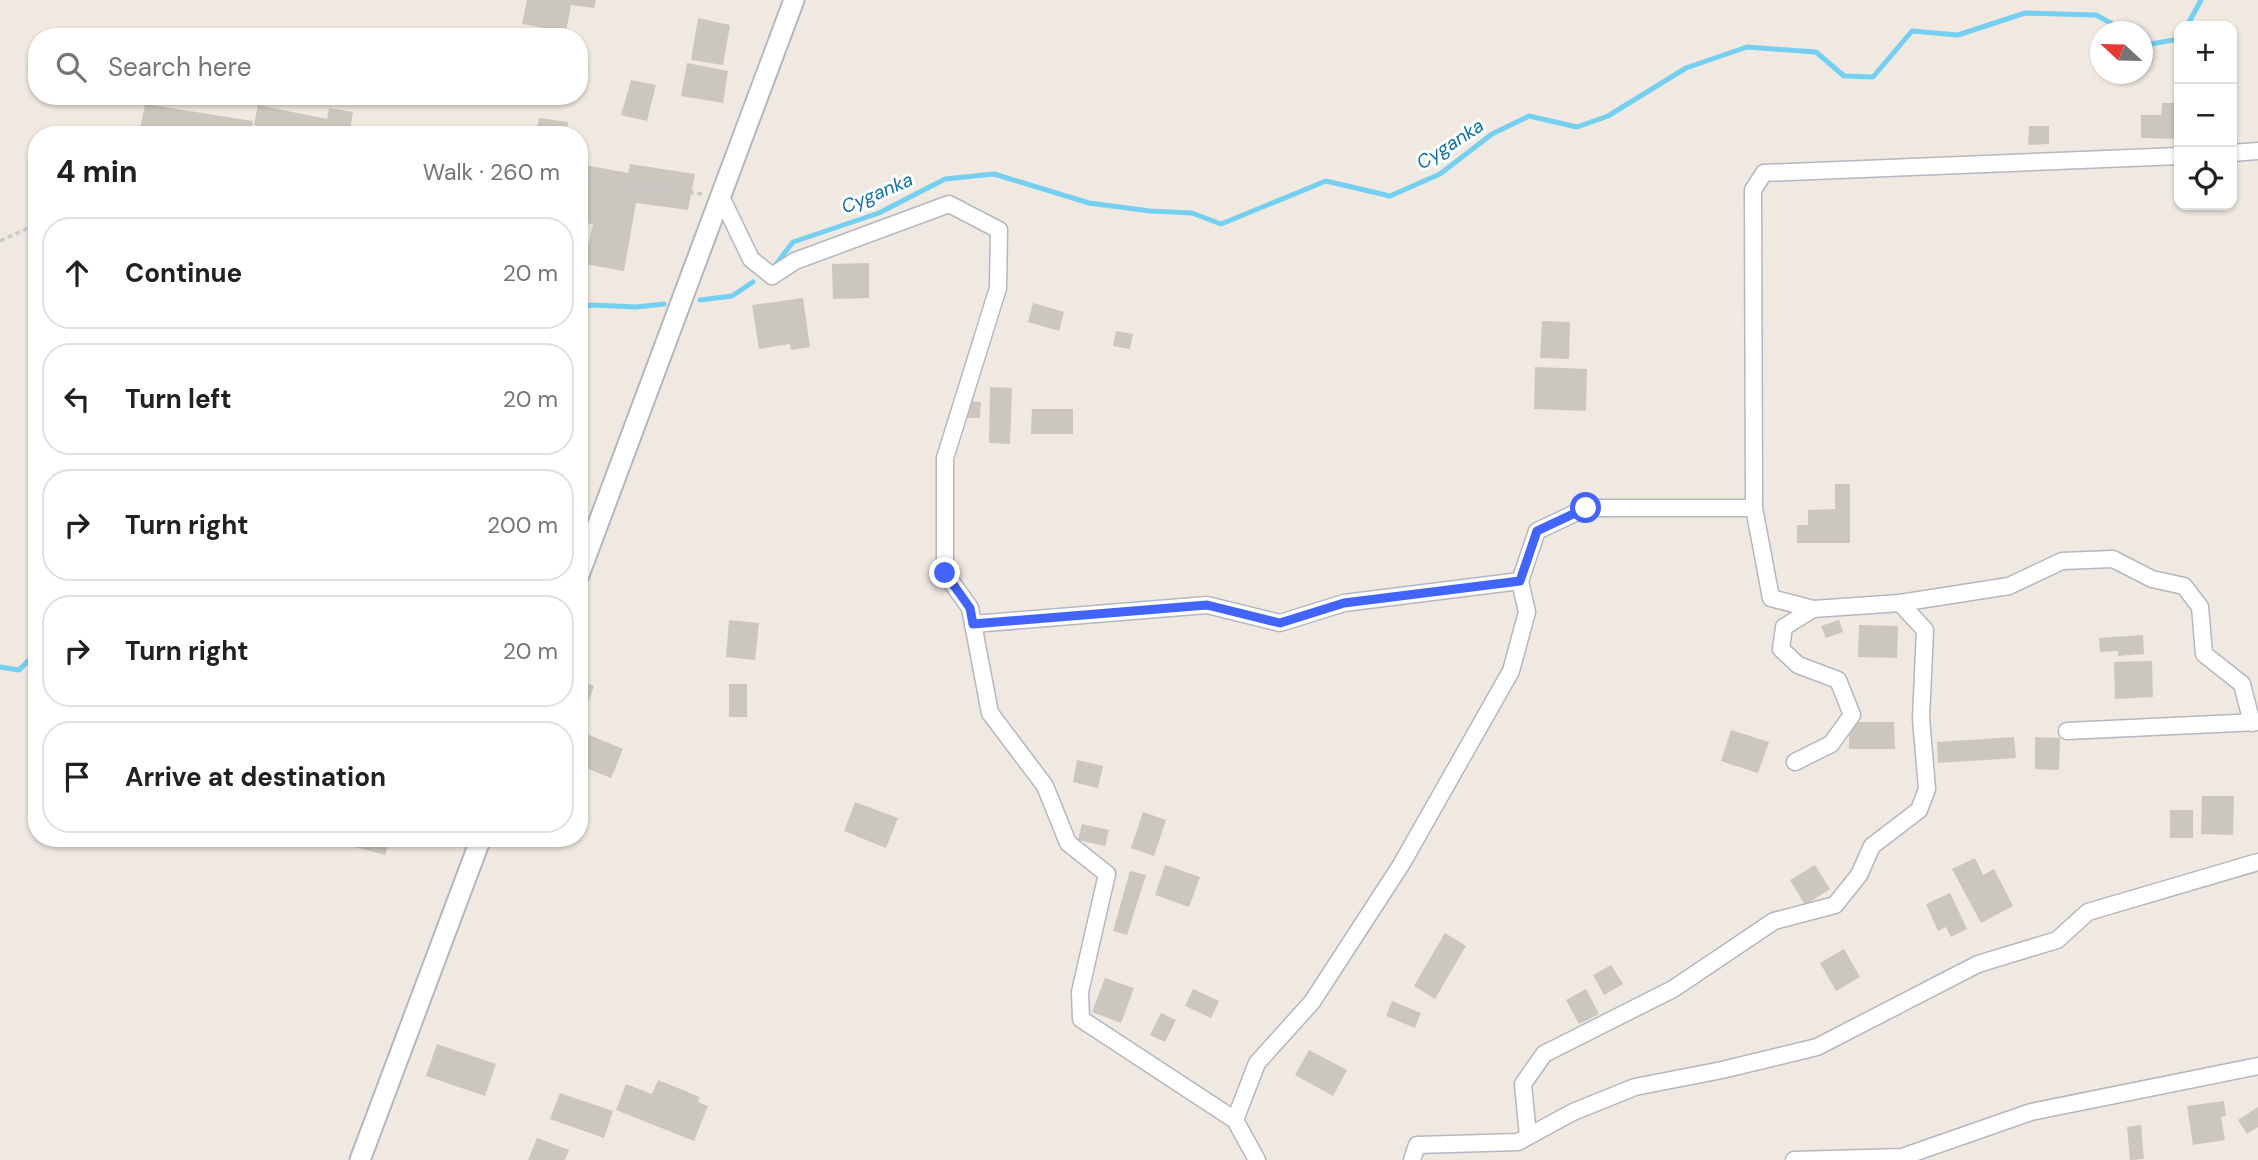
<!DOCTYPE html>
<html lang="en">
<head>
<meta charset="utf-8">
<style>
	:root { --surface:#fff; --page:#f6f6f6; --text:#202124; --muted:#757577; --line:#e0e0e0 }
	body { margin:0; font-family:"DM Sans",sans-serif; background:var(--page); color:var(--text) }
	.controls { position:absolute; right:21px; top:21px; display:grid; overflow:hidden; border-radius:14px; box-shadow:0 2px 5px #0004 }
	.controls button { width:63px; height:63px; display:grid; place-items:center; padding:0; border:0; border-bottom:2px solid var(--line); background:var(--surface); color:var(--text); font:35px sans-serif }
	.compass { position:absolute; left:2090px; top:21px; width:63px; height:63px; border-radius:50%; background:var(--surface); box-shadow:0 2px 5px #0004; rotate:292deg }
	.stop { position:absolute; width:21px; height:21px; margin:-16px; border:5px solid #4264fb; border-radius:50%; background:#fff }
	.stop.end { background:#4264fb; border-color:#fff; box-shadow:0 2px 7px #0008 }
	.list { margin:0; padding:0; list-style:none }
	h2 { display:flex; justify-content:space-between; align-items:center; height:91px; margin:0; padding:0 28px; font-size:30px }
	h2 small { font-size:23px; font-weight:400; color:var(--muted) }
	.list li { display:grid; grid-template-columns:46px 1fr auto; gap:21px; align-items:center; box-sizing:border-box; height:112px; margin:0 14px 14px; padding:0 14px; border:2px solid var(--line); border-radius:28px }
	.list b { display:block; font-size:26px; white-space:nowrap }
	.list em { font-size:23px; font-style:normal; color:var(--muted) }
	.icon { flex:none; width:38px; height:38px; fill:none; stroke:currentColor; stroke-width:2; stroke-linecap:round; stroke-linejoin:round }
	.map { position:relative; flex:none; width:2258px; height:1160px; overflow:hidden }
	.search { position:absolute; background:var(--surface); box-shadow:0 2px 5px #0004; left:28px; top:28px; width:560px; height:77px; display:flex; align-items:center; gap:18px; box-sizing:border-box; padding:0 24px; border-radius:28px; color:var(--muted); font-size:26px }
	.panel { position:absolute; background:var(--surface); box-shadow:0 2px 5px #0004; left:28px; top:126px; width:560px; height:721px; border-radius:28px }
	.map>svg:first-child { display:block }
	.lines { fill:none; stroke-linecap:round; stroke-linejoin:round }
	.stream { stroke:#75cff0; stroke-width:5 }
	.building { fill:#cbc7bf }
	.minor-casing { stroke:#b4b7c1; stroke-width:19 }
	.tertiary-casing { stroke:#b4b7c1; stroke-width:23 }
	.path { stroke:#c9c9c9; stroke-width:3.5; stroke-dasharray:5 3.5; stroke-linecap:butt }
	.minor { stroke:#fff; stroke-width:16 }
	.tertiary { stroke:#fff; stroke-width:19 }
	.route { stroke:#4264fb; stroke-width:9 }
	.labels { text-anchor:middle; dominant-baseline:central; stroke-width:6; stroke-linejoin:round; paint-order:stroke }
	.water-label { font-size:19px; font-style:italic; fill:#0d6fa3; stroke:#fff }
</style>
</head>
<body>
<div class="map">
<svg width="2258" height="1160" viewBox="0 0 2258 1160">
	<rect width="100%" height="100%" fill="#efe9e1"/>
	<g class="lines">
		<g class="stream">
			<polyline points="2187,26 2201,0"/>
			<polyline points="2142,40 2151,44 2179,39"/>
			<polyline points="774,267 793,242 879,213 945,179 994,174 1089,203 1150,211 1192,213 1221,224 1326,181 1390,196 1440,174 1492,134 1529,116 1577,127 1608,116 1686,68 1747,47 1816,52 1844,76 1873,77 1912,31 1958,35 2025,13 2096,15 2127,32"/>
			<polyline points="700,300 732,296 753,282"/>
			<polyline points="579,307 592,305 636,307 664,304"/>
			<polyline points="0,667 19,670 37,652"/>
		</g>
	</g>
	<g class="building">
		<polygon points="527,0 596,0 594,8 571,5 566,32 522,24"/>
		<polygon points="698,18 730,25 723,65 691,60"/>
		<polygon points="687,63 728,71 723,103 681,96"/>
		<polygon points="631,80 656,85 647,121 621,115"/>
		<polygon points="2162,103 2179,103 2179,139 2141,138 2141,115 2161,115"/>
		<polygon points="145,104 253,121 250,135 139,135"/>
		<polygon points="258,105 327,119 329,108 353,112 349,135 300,135 254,125"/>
		<polygon points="539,118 568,122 566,135 536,135"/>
		<polygon points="2029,126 2049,126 2049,144 2028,145"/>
		<polygon points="579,164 628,173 630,164 695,174 688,210 636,203 624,271 584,264 593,224 579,222"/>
		<polygon points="869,263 869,298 833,299 832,264"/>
		<polygon points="803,298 810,347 791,350 790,344 759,349 752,305"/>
		<polygon points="1033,303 1064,312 1059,331 1028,322"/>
		<polygon points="1542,321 1570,322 1569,359 1540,358"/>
		<polygon points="1116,331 1133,334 1130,349 1113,346"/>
		<polygon points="1535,367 1587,369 1586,411 1534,409"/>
		<polygon points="990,387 1012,388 1010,444 989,443"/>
		<polygon points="966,401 981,402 980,418 965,418"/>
		<polygon points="1032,409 1073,409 1073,434 1031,434"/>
		<polygon points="1835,484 1850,484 1850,543 1797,543 1797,525 1808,525 1808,510 1835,509"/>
		<polygon points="729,620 759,623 755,660 726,657"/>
		<polygon points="1839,620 1843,632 1826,638 1821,626"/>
		<polygon points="1859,625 1898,626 1897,658 1858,657"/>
		<polygon points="2143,635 2144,654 2118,656 2118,651 2100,652 2099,638"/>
		<polygon points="2152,661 2153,697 2115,699 2114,662"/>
		<polygon points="579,680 594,686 585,712 579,710"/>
		<rect x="729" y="684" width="18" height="33"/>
		<polygon points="1849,722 1894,722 1895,749 1849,749"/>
		<polygon points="1731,730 1769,742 1758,773 1721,761"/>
		<polygon points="582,732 623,749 611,778 579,765 579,740"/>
		<polygon points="2014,737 2016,758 1938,763 1937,742"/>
		<polygon points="2035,737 2060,738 2059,770 2035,769"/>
		<polygon points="1077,760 1103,766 1098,788 1073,782"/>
		<polygon points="2202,796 2234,796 2233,835 2201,834"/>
		<polygon points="855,802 898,818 886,848 844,831"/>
		<rect x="2170" y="810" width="23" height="28"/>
		<polygon points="1143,812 1166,820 1154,856 1131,848"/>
		<polygon points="1082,824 1109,830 1105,846 1078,840"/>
		<polygon points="353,838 390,838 385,855 351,846"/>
		<polygon points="1975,858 1983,875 1994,869 2013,906 1981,923 1952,869"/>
		<polygon points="1165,865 1200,877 1189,907 1155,895"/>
		<polygon points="1815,865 1830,889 1805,905 1790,880"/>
		<polygon points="1130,871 1146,875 1127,935 1113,931"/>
		<polygon points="1950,893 1967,929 1951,937 1946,927 1938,931 1926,904"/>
		<polygon points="1445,933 1466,946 1435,999 1414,986"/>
		<polygon points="1844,949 1860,977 1836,991 1820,963"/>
		<polygon points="1611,965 1623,984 1604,995 1593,975"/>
		<polygon points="1105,978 1134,988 1121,1023 1092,1012"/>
		<polygon points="1193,989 1219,1001 1211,1018 1185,1006"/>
		<polygon points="1586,989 1599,1014 1579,1024 1566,1000"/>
		<polygon points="1392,1001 1421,1013 1415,1028 1386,1016"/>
		<polygon points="1161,1013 1176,1020 1165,1042 1150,1035"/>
		<polygon points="437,1044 496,1064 485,1096 426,1076"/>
		<polygon points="1309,1050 1347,1070 1333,1096 1295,1075"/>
		<polygon points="658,1080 700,1097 698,1102 708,1106 694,1141 616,1110 626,1084 652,1094"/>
		<polygon points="560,1093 613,1111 604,1138 550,1119"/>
		<polygon points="2224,1101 2226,1116 2221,1117 2225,1140 2193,1145 2187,1106"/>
		<polygon points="2258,1107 2258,1127 2247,1134 2238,1120"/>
		<polygon points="2141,1125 2144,1159 2130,1160 2127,1127"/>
		<polygon points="537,1138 569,1150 565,1160 528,1160"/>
	</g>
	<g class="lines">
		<defs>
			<g id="minor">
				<polyline points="2232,153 2258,151"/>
				<polyline points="721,197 751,259 772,276 795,261 949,204 999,230 998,288 945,458 945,573 970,608 990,713 1045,786 1068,843 1107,874 1080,992 1081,1019 1235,1120 1257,1160"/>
				<polyline points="1754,508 1771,598 1813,609 1900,603 2009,586 2062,561 2113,559 2152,579 2184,586 2200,607 2204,654 2242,684 2252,723"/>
				<polyline points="973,624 1207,605 1280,623 1344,603 1520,581 1537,531 1586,508 1754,508 1753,190 1764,173 2179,156"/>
				<polyline points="2067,731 2258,722"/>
				<polyline points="1795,762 1831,744 1852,715 1838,680 1798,665 1781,649 1784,627 1813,609"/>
				<polyline points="1235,1120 1257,1063 1312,1002 1401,865 1511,671 1527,612 1520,581"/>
				<polyline points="1528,1136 1523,1084 1544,1054 1673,989 1774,921 1835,905 1859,875 1872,846 1919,810 1927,789 1921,718 1925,630 1900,603"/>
				<polyline points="1412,1160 1417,1145 1518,1142 1573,1112 1635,1087 1722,1070 1817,1047 1978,964 2057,940 2088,912 2258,862"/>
				<polyline points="1794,1160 1902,1157 2031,1112 2258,1066"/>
			</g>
			<g id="tertiary">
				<polyline points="579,575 794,0"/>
				<polyline points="360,1160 481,838"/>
			</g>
		</defs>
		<use href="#minor" class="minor-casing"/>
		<use href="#tertiary" class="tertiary-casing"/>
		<g class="path">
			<polyline points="579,180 702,194"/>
			<polyline points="0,241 37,224"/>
		</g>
		<use href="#minor" class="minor"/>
		<use href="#tertiary" class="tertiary"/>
	</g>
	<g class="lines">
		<polyline class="route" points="945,573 970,608 973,624 1207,605 1280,623 1344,603 1520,581 1537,531 1586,508"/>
	</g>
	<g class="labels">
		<g class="water-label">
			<text transform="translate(1450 144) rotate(-33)">Cyganka</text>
			<text transform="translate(877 193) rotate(-23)">Cyganka</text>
		</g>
	</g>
</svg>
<div class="controls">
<button>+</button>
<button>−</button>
<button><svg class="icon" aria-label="locate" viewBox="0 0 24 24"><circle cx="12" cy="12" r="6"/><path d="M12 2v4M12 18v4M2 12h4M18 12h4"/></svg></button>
</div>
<svg class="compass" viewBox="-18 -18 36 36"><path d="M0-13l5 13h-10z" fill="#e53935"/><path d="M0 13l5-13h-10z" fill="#757577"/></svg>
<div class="stop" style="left:1586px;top:508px"></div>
<div class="stop end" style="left:945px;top:573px"></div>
<div class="search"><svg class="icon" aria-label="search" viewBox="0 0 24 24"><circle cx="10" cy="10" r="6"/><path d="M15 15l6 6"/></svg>Search here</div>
<section class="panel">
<h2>4 min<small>Walk · 260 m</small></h2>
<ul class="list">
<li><svg class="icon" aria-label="ahead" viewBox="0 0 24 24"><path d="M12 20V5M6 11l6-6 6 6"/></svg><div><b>Continue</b></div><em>20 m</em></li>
<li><svg class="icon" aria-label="left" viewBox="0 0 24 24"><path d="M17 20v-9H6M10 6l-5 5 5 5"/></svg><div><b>Turn left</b></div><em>20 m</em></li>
<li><svg class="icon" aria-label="right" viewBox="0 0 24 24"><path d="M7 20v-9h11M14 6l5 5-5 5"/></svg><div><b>Turn right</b></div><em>200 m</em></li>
<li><svg class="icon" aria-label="right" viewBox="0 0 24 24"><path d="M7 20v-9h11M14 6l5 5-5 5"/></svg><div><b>Turn right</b></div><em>20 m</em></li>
<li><svg class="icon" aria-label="arrive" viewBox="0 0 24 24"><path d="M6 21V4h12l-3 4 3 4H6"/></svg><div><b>Arrive at destination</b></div></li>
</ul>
</section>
</div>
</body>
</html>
